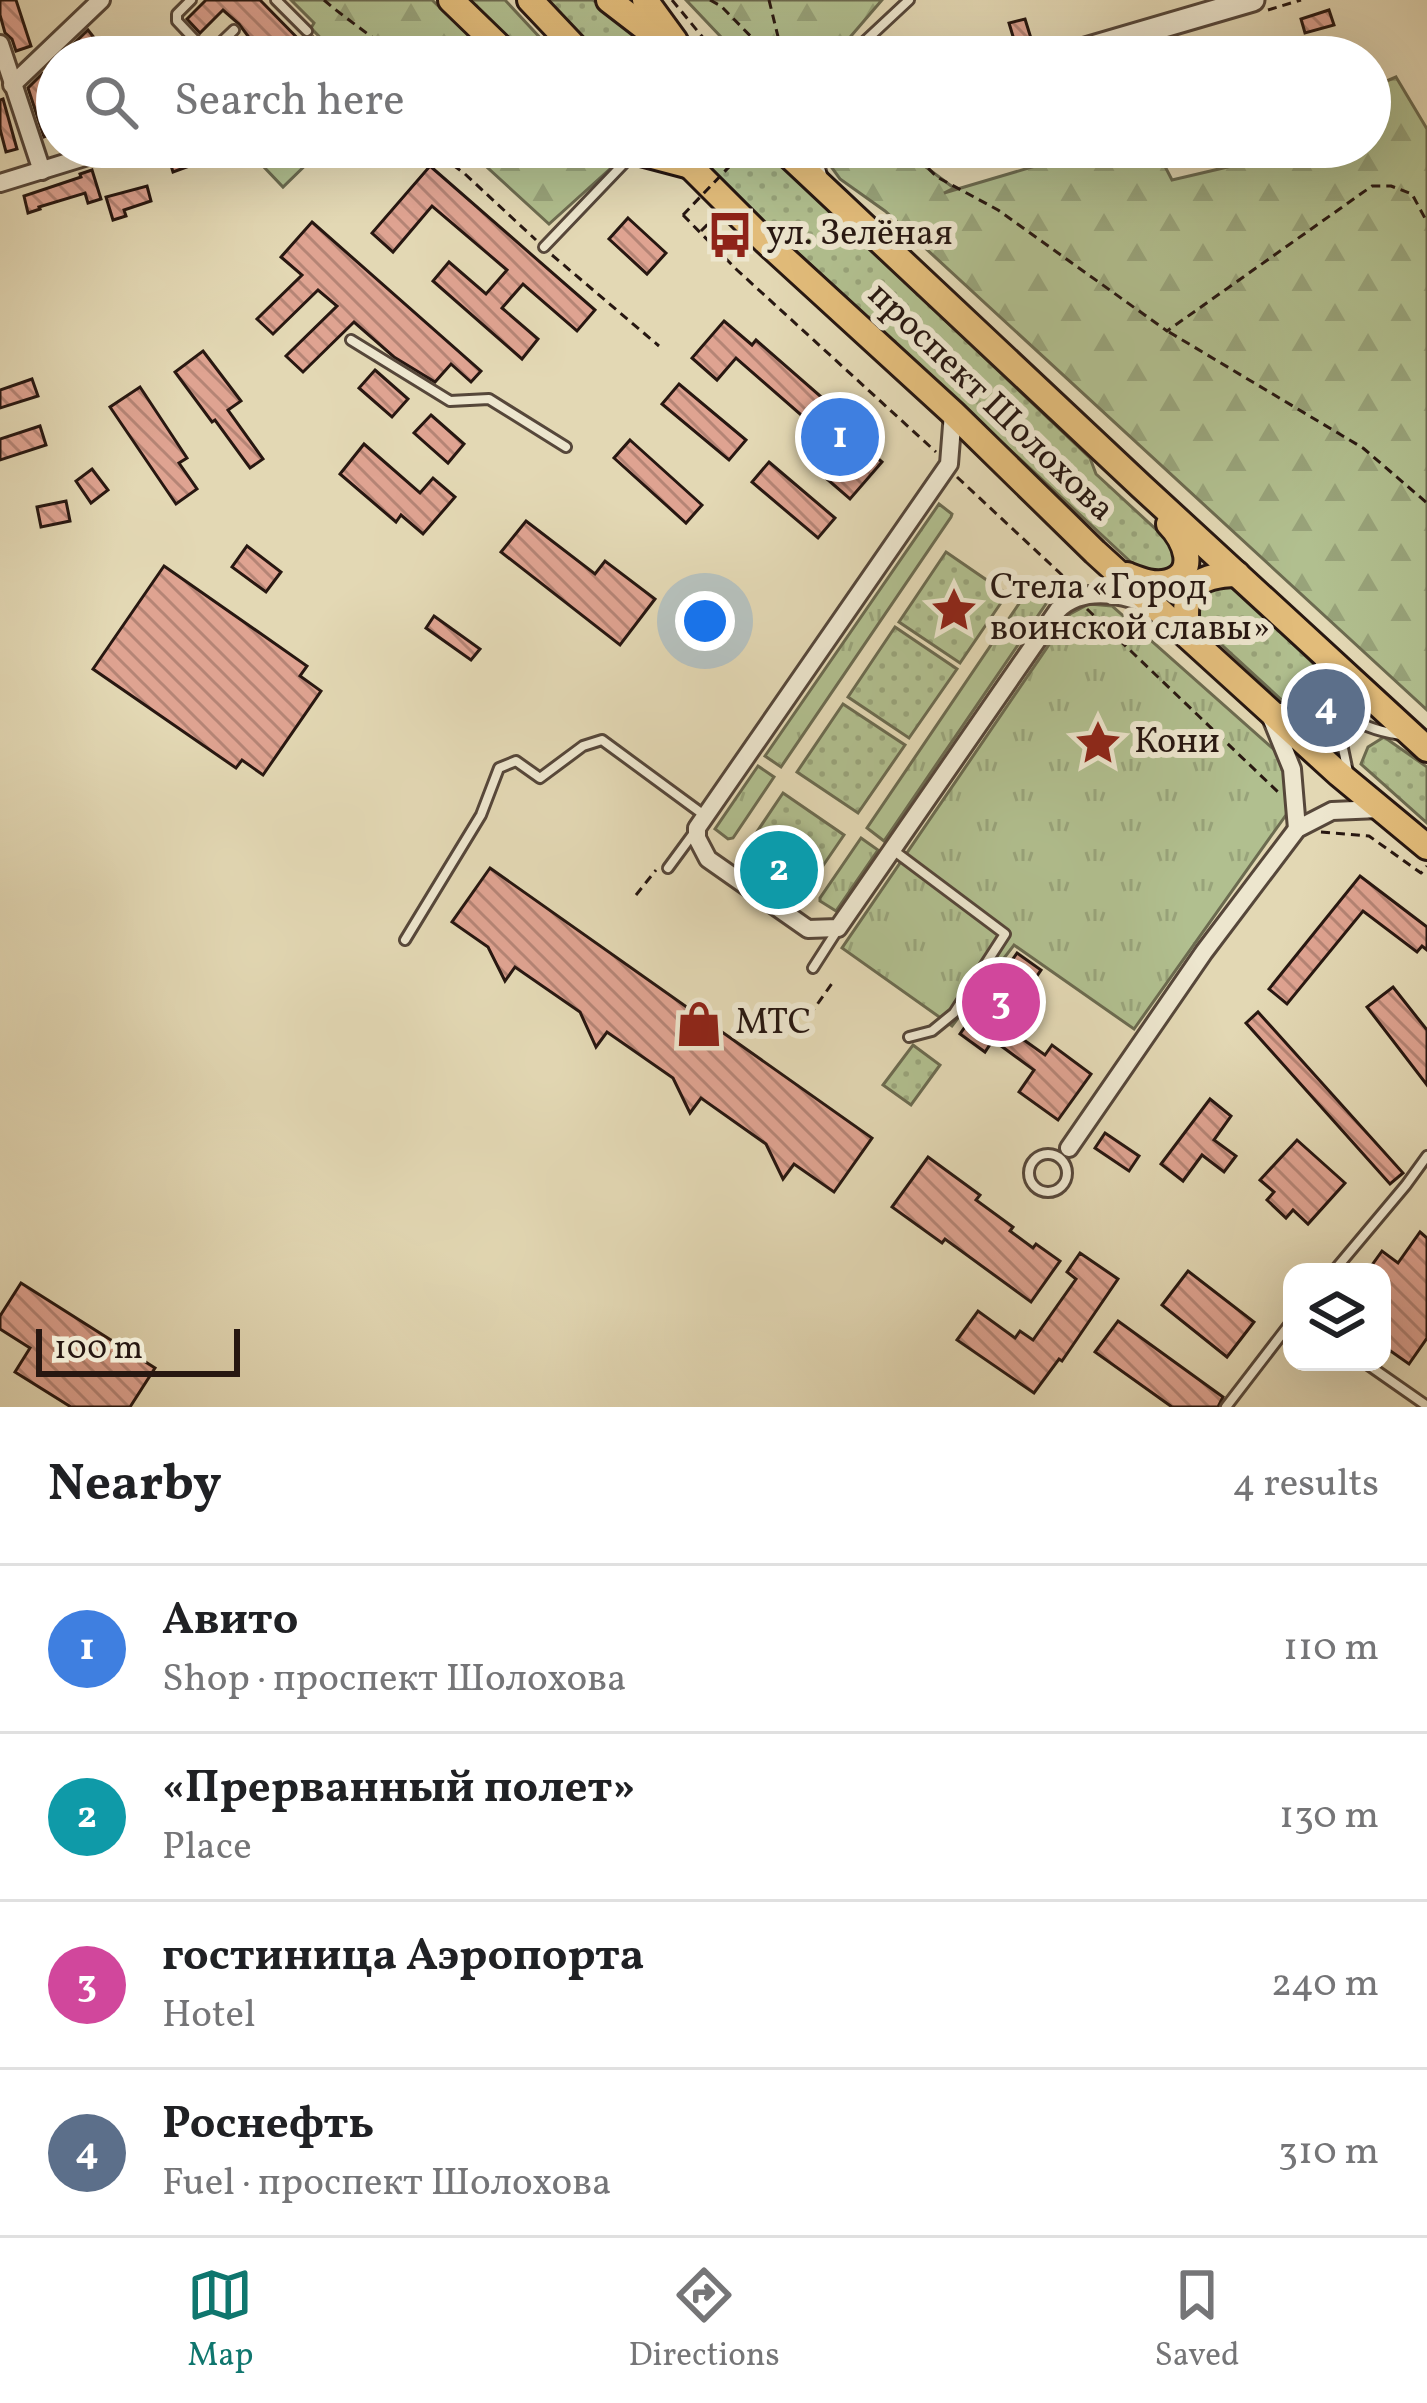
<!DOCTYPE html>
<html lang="en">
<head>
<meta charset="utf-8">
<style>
	:root { --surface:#fff; --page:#f6f6f6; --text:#202124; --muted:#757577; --line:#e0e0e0; --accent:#0f766e }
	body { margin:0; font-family:Vollkorn,serif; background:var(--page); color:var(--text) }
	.controls { position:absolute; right:36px; bottom:36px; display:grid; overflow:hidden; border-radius:24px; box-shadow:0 12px 48px #0002 }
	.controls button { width:108px; height:108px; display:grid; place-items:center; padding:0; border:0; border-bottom:3px solid var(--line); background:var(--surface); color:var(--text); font:60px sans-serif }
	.scale { position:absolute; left:36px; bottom:30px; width:204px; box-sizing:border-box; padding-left:12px; border:6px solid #271711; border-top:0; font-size:33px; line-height:42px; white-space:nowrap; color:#271711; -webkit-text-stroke:9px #ede6ce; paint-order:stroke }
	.you { position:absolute; left:705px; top:621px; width:42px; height:42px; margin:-30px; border:9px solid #fff; border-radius:50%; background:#1a73e8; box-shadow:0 0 0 18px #1a73e833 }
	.badge { display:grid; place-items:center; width:78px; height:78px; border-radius:50%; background:var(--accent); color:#fff; font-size:39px; font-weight:700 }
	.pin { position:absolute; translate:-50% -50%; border:6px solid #fff; box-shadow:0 3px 12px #0006 }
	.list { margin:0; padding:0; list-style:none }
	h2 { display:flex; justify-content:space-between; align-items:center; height:156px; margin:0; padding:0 48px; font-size:51px }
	h2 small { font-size:39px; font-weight:400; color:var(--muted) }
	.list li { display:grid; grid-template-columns:78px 1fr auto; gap:36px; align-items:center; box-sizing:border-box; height:168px; padding:0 48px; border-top:3px solid var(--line) }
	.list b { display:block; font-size:45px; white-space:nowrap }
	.list p { margin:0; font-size:39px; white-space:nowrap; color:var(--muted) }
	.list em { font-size:39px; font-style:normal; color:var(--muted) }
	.icon { flex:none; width:66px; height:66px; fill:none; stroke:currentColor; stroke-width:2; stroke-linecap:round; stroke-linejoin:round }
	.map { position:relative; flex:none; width:1427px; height:1407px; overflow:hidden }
	.search { position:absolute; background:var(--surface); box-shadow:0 12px 48px #0002; left:36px; right:36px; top:36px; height:132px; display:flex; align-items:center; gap:30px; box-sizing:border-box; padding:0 42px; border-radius:66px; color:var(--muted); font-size:45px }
	.sheet { height:828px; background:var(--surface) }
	nav { display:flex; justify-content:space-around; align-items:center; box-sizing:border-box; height:168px; border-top:3px solid var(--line); background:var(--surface); font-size:33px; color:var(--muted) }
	nav a { display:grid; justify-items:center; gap:6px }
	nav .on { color:var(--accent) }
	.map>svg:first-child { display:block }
	.grass { fill:url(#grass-dots); stroke:#6c6b50; stroke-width:3 }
	.forest { fill:url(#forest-firs); stroke:#6c6b50; stroke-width:3 }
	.park { fill:url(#park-tufts); stroke:#6c6b50; stroke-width:3 }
	.garden { fill:#b1bf8f; stroke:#6c6b50; stroke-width:3 }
	.building { fill:url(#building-back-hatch); stroke:#271711; stroke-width:3 }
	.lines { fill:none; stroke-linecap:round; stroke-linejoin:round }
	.service-casing { stroke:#56473a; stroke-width:14 }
	.minor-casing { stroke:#56473a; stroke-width:22 }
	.tertiary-casing { stroke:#56473a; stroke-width:27 }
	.primary-casing { stroke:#271711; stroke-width:30 }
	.path { stroke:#271711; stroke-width:3; stroke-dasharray:9 6; stroke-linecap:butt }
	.service { stroke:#ede6ce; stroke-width:8 }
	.minor { stroke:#ede6ce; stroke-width:16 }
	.tertiary { stroke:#ede6ce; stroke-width:21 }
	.primary { stroke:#e2bc7a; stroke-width:24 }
	.path-bridge { stroke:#271711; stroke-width:3; stroke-dasharray:9 6; stroke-linecap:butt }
	.labels { text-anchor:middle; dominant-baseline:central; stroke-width:12; stroke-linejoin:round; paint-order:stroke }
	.poi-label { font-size:36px; fill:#271711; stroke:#ede6ce; text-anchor:start }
	.street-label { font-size:36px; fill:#271711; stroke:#ede6ce }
</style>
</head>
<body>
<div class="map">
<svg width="1427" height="1407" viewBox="0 0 1427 1407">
	<defs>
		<pattern id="grass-dots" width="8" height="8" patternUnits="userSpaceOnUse" patternTransform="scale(3)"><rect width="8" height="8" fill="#b1bf8f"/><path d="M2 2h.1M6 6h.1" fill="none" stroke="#98a37a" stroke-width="1.8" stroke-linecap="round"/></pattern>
		<pattern id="forest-firs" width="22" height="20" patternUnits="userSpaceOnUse" patternTransform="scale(3)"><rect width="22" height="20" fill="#b1bf8f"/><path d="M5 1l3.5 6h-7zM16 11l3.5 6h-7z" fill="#98a37a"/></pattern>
		<pattern id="park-tufts" width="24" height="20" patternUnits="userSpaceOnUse" patternTransform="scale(3)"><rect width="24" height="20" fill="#b1bf8f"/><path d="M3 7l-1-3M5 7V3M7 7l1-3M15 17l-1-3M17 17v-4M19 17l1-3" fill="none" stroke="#98a37a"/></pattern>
		<pattern id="building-back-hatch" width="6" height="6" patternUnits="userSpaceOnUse" patternTransform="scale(3)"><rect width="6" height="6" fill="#dfa391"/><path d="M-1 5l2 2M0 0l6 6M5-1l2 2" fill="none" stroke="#b58475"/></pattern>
	</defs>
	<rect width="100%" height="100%" fill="#e3d8b4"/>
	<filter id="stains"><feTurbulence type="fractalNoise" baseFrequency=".00167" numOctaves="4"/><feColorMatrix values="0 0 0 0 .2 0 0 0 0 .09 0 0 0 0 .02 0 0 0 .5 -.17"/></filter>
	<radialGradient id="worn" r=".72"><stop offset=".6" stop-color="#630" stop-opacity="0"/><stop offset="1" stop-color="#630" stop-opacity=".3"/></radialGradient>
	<g class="grass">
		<polygon points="536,0 593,0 668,57 587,57"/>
		<polygon points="684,147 763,147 1090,458 1096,474 1174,546 1179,555 1169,572 1142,572 1133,564"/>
		<polygon points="946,552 1007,594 960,663 899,622"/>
		<path d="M1218,586H1232L1319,669C1318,689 1304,698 1286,704L1200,625L1197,606L1205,593Z"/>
		<polygon points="895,627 957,669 909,738 848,697"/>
		<polygon points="843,704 905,745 858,813 797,772"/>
		<polygon points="1384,737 1427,767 1427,823 1361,764 1368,747"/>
		<polygon points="783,793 844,835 807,889 746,848"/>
		<polygon points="913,1045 940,1065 911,1105 883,1085"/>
	</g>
	<g class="forest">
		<polygon points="291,0 432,0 492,57 339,57 311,28 314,23"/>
		<polygon points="468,0 505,0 558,57 528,57"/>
		<polygon points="686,0 882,0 833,57 740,57"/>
		<polygon points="1396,77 1427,129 1427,710 885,211 840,179 827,161 854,147 899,147 954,188 944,193 1100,147 1155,147 1172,180 1236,165 1234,147 1370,147 1370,88"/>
		<polygon points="465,147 589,147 611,168 549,224"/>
	</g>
	<g class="park">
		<polygon points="939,504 952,514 951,517 781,767 765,756"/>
		<polygon points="1031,586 1050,598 884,841 867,828"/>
		<path d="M1089,604L1112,606L1278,753C1290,774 1294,791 1286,815L1134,1029L1014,945L952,1026L842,948L1070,614Z"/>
		<polygon points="758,766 774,777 733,838 728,839 715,829"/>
		<polygon points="861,838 878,850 836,911 820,901 820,898"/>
	</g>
	<polygon class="garden" points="282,147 318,147 321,150 283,187 263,166"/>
	<g class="building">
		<polygon points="0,0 16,0 31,46 16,51 12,39 5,33 0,15"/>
		<polygon points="206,0 260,0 316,57 233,57 251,40 239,24 223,10 200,33 187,19"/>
		<polygon points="1329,10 1334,25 1305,33 1301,19"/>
		<polygon points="1025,19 1034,48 1018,53 1009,23"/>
		<polygon points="88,30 99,44 84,57 60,57"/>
		<polygon points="42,74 48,92 43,93 51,117 57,115 57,133 44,137 28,88"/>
		<polygon points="3,99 17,149 6,152 0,129 0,100"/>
		<polygon points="175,147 207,147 211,158 173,172 166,149"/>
		<polygon points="430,166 595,310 577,331 523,284 502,308 538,339 522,359 433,281 449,262 486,294 507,270 432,206 393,252 372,233"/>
		<polygon points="92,170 101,199 88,203 85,193 39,207 40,209 28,213 24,196 81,177 80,174"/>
		<polygon points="147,186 151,201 124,210 126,216 113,220 106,197"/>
		<polygon points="628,218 666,253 647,274 609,239"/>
		<polygon points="312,222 481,371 471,382 451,364 435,382 394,357 354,322 303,372 286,356 337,306 318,290 273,334 257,319 302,275 281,257"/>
		<polygon points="724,321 752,345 756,340 866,436 860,443 882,462 850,499 827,479 847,455 736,358 717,380 692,358"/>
		<polygon points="203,351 241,401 228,410 263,459 250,468 215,420 212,422 175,372"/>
		<polygon points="375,370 408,399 392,417 359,388"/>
		<polygon points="32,379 38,396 0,408 0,390"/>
		<polygon points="679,384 746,440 729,460 662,404"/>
		<polygon points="140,387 187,458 179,463 197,489 176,504 110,407"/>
		<polygon points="431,415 464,444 448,463 414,433"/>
		<polygon points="40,426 46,445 0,460 0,439"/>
		<polygon points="630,440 702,505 686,523 614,458"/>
		<polygon points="364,444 420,493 433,478 455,497 423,534 401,515 396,522 340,474"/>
		<polygon points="769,462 835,518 818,538 752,482"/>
		<polygon points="92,469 108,490 91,503 76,481"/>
		<polygon points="66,501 70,521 41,527 37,507"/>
		<polygon points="526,521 595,574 605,561 655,599 620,645 501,552"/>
		<polygon points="247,546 281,572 266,592 232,567"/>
		<polygon points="164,566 307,666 300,676 321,691 263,775 242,760 236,768 93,669"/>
		<polygon points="434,616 480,649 471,660 426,628"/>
		<polygon points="490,868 872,1138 834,1192 794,1164 783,1179 766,1144 701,1098 690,1113 673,1078 607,1032 596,1047 580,1012 515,967 505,981 488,947 452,922"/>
		<polygon points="1360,876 1427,927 1427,950 1422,946 1417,952 1363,911 1287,1004 1269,989"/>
		<polygon points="1017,953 1041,970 1003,1025 1045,1055 1052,1045 1091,1074 1058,1120 1019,1092 1034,1070 993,1040 985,1052 960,1034"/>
		<polygon points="1393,987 1427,1030 1427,1085 1367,1007"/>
		<polygon points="1258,1012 1403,1173 1390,1184 1246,1023"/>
		<polygon points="1210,1099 1231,1116 1214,1140 1236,1156 1224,1172 1202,1155 1183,1181 1161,1164"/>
		<polygon points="1105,1133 1139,1156 1129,1171 1095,1148"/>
		<polygon points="1297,1140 1345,1183 1308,1224 1293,1210 1286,1218 1267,1200 1274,1192 1260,1180"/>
		<polygon points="928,1157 980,1195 976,1200 1013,1227 1010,1231 1033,1248 1036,1244 1060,1261 1031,1302 945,1239 942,1243 892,1207"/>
		<polygon points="1420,1232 1427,1238 1427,1338 1409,1364 1382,1345 1382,1272 1367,1272 1382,1251 1398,1263"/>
		<polygon points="1080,1253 1118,1279 1062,1361 1059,1359 1034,1393 957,1340 978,1311 1015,1338 1020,1331 1033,1340 1076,1279 1067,1272"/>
		<polygon points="1188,1271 1254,1322 1227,1357 1162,1305"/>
		<polygon points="21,1283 155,1368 130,1407 71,1407 15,1372 30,1348 0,1329 0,1316"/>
		<polygon points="1118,1321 1223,1397 1218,1407 1172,1407 1095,1352"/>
	</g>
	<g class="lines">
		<defs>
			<g id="service">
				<polyline points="191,0 177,14 177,21 211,57"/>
				<polyline points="276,0 307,31"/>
				<polyline points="209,54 234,30"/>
				<polyline points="848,57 909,0"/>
				<polyline points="544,247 629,158"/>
				<polyline points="351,340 450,401 489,399 566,447"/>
				<path d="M1319,659C1332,709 1349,727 1401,735"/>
				<polyline points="1280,708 1303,709 1341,739 1348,772"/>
				<polyline points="893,850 1005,934 954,1013 932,1031 909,1037"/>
				<polyline points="668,868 693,834"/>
				<polyline points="405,940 481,815 499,768 516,761 540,778 583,746 602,740 704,815"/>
				<polyline points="813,968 838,929"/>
				<circle cx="1048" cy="1173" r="19"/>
				<polyline points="1333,1272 1406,1185 1427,1156"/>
				<polyline points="1364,1362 1427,1406"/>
				<polyline points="1226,1407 1292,1321"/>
			</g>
			<g id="minor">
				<polyline points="0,44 42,171"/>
				<polyline points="12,85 101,0"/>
				<polyline points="0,183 117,147"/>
				<path d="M953,413L949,464L697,828V838L708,859L808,929L838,928L1058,610C1081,587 1119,593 1147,604"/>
				<polyline points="1270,715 1292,769 1297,829"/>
				<polyline points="1069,1148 1204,952 1297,829 1332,811 1379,809"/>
			</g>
			<g id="tertiary">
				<polyline points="1058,57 1253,0"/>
				<polyline points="811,147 810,155 817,182"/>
			</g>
			<g id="primary">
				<polyline points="451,0 510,57"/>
				<polyline points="530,0 584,57"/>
				<polyline points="609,0 683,57"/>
				<polyline points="645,0 675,41"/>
				<polyline points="618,147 690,166"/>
				<polyline points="671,147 765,241 953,413 1095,552 1339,774 1427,847"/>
				<polyline points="780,147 1142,487 1427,749"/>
				<path d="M1127,575C1140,580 1154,586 1168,582C1199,573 1185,540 1169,524"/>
				<path d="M1188,635C1181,592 1191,575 1237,574"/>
			</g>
		</defs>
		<use href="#service" class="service-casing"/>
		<use href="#minor" class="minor-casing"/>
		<use href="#tertiary" class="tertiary-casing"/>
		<use href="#primary" class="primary-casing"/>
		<g class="path">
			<path d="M324,0C347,20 373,36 396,57"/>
			<polyline points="672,0 719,57"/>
			<polyline points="710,0 721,6 771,57"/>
			<polyline points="769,0 783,57"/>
			<polyline points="1268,10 1301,0"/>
			<polyline points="312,36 333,57"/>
			<polyline points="429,147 465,174 536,240"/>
			<polyline points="584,147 600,153"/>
			<polyline points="907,147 937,177 998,210 1167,331 1372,186 1391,186 1412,194 1427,222"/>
			<polyline points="683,215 737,270 936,452"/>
			<polyline points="701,231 715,217"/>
			<polyline points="552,255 659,346"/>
			<polyline points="1169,332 1363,448 1427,503"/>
			<polyline points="957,477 1062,575 1069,588"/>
			<polyline points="1087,609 1279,793"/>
			<polyline points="1321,832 1369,836 1421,873 1427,866"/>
			<polyline points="636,895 656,870"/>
			<polyline points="809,1016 833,982"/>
		</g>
		<use href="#service" class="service"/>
		<use href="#minor" class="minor"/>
		<use href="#tertiary" class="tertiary"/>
		<use href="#primary" class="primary"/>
		<polyline class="path-bridge" points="683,215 748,147"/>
	</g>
	<defs>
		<symbol id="bus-bare" viewBox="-9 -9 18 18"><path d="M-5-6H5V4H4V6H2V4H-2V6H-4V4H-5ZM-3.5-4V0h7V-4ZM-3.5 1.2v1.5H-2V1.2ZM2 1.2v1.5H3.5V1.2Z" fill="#8f2418" stroke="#ede6ce" stroke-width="2.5" paint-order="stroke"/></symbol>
		<symbol id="sight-bare" viewBox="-9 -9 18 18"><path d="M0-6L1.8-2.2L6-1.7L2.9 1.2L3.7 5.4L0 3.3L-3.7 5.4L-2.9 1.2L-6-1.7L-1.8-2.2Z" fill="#8f2418" stroke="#ede6ce" stroke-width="2.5" paint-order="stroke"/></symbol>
		<symbol id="shop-bare" viewBox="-9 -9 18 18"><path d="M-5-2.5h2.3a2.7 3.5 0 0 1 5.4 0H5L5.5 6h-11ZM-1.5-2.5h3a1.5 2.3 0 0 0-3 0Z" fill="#8f2418" stroke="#ede6ce" stroke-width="2.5" paint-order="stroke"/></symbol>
	</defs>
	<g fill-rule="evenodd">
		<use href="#bus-bare" x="697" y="202" width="66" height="66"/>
		<use href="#sight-bare" x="921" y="577" width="66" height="66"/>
		<use href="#sight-bare" x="1065" y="710" width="66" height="66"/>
		<use href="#shop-bare" x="666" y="991" width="66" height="66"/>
	</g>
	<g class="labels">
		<g class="poi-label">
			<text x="766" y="235">ул. Зелёная</text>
			<text x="990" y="589">Стела «Город<tspan x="990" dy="41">воинской славы»</tspan></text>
			<text x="1134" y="743">Кони</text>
			<text x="735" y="1024">МТС</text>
		</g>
		<g class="street-label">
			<text transform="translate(990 403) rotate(44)">проспект Шолохова</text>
		</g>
	</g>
	<rect width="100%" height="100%" filter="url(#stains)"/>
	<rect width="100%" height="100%" fill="url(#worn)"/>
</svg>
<div class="controls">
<button><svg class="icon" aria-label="layers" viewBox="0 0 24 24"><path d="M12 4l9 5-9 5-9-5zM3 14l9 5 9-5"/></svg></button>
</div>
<div class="scale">100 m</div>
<div class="you"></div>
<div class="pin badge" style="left:840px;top:437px;background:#3f7fe0">1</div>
<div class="pin badge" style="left:779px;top:870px;background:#0f9aa8">2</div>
<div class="pin badge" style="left:1001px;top:1002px;background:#d1479c">3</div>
<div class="pin badge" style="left:1326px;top:708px;background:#5c6f8a">4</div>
<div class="search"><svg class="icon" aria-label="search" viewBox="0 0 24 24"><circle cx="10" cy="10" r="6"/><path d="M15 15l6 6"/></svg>Search here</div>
</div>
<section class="sheet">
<h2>Nearby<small>4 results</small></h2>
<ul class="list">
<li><span class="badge" style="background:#3f7fe0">1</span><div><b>Авито</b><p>Shop · проспект Шолохова</p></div><em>110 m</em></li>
<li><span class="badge" style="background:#0f9aa8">2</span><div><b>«Пpepвaнный пoлeт»</b><p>Place</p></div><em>130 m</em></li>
<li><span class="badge" style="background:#d1479c">3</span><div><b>гостиница Аэропорта</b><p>Hotel</p></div><em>240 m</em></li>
<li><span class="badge" style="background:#5c6f8a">4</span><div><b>Роснефть</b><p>Fuel · проспект Шолохова</p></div><em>310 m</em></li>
</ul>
</section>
<nav>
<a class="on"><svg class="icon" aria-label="map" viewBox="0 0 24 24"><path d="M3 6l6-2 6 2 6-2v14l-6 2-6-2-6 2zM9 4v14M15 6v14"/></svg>Map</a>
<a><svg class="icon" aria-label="directions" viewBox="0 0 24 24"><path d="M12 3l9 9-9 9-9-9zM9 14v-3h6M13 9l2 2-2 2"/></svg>Directions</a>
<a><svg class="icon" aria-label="saved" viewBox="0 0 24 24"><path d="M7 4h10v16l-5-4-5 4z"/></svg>Saved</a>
</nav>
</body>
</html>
